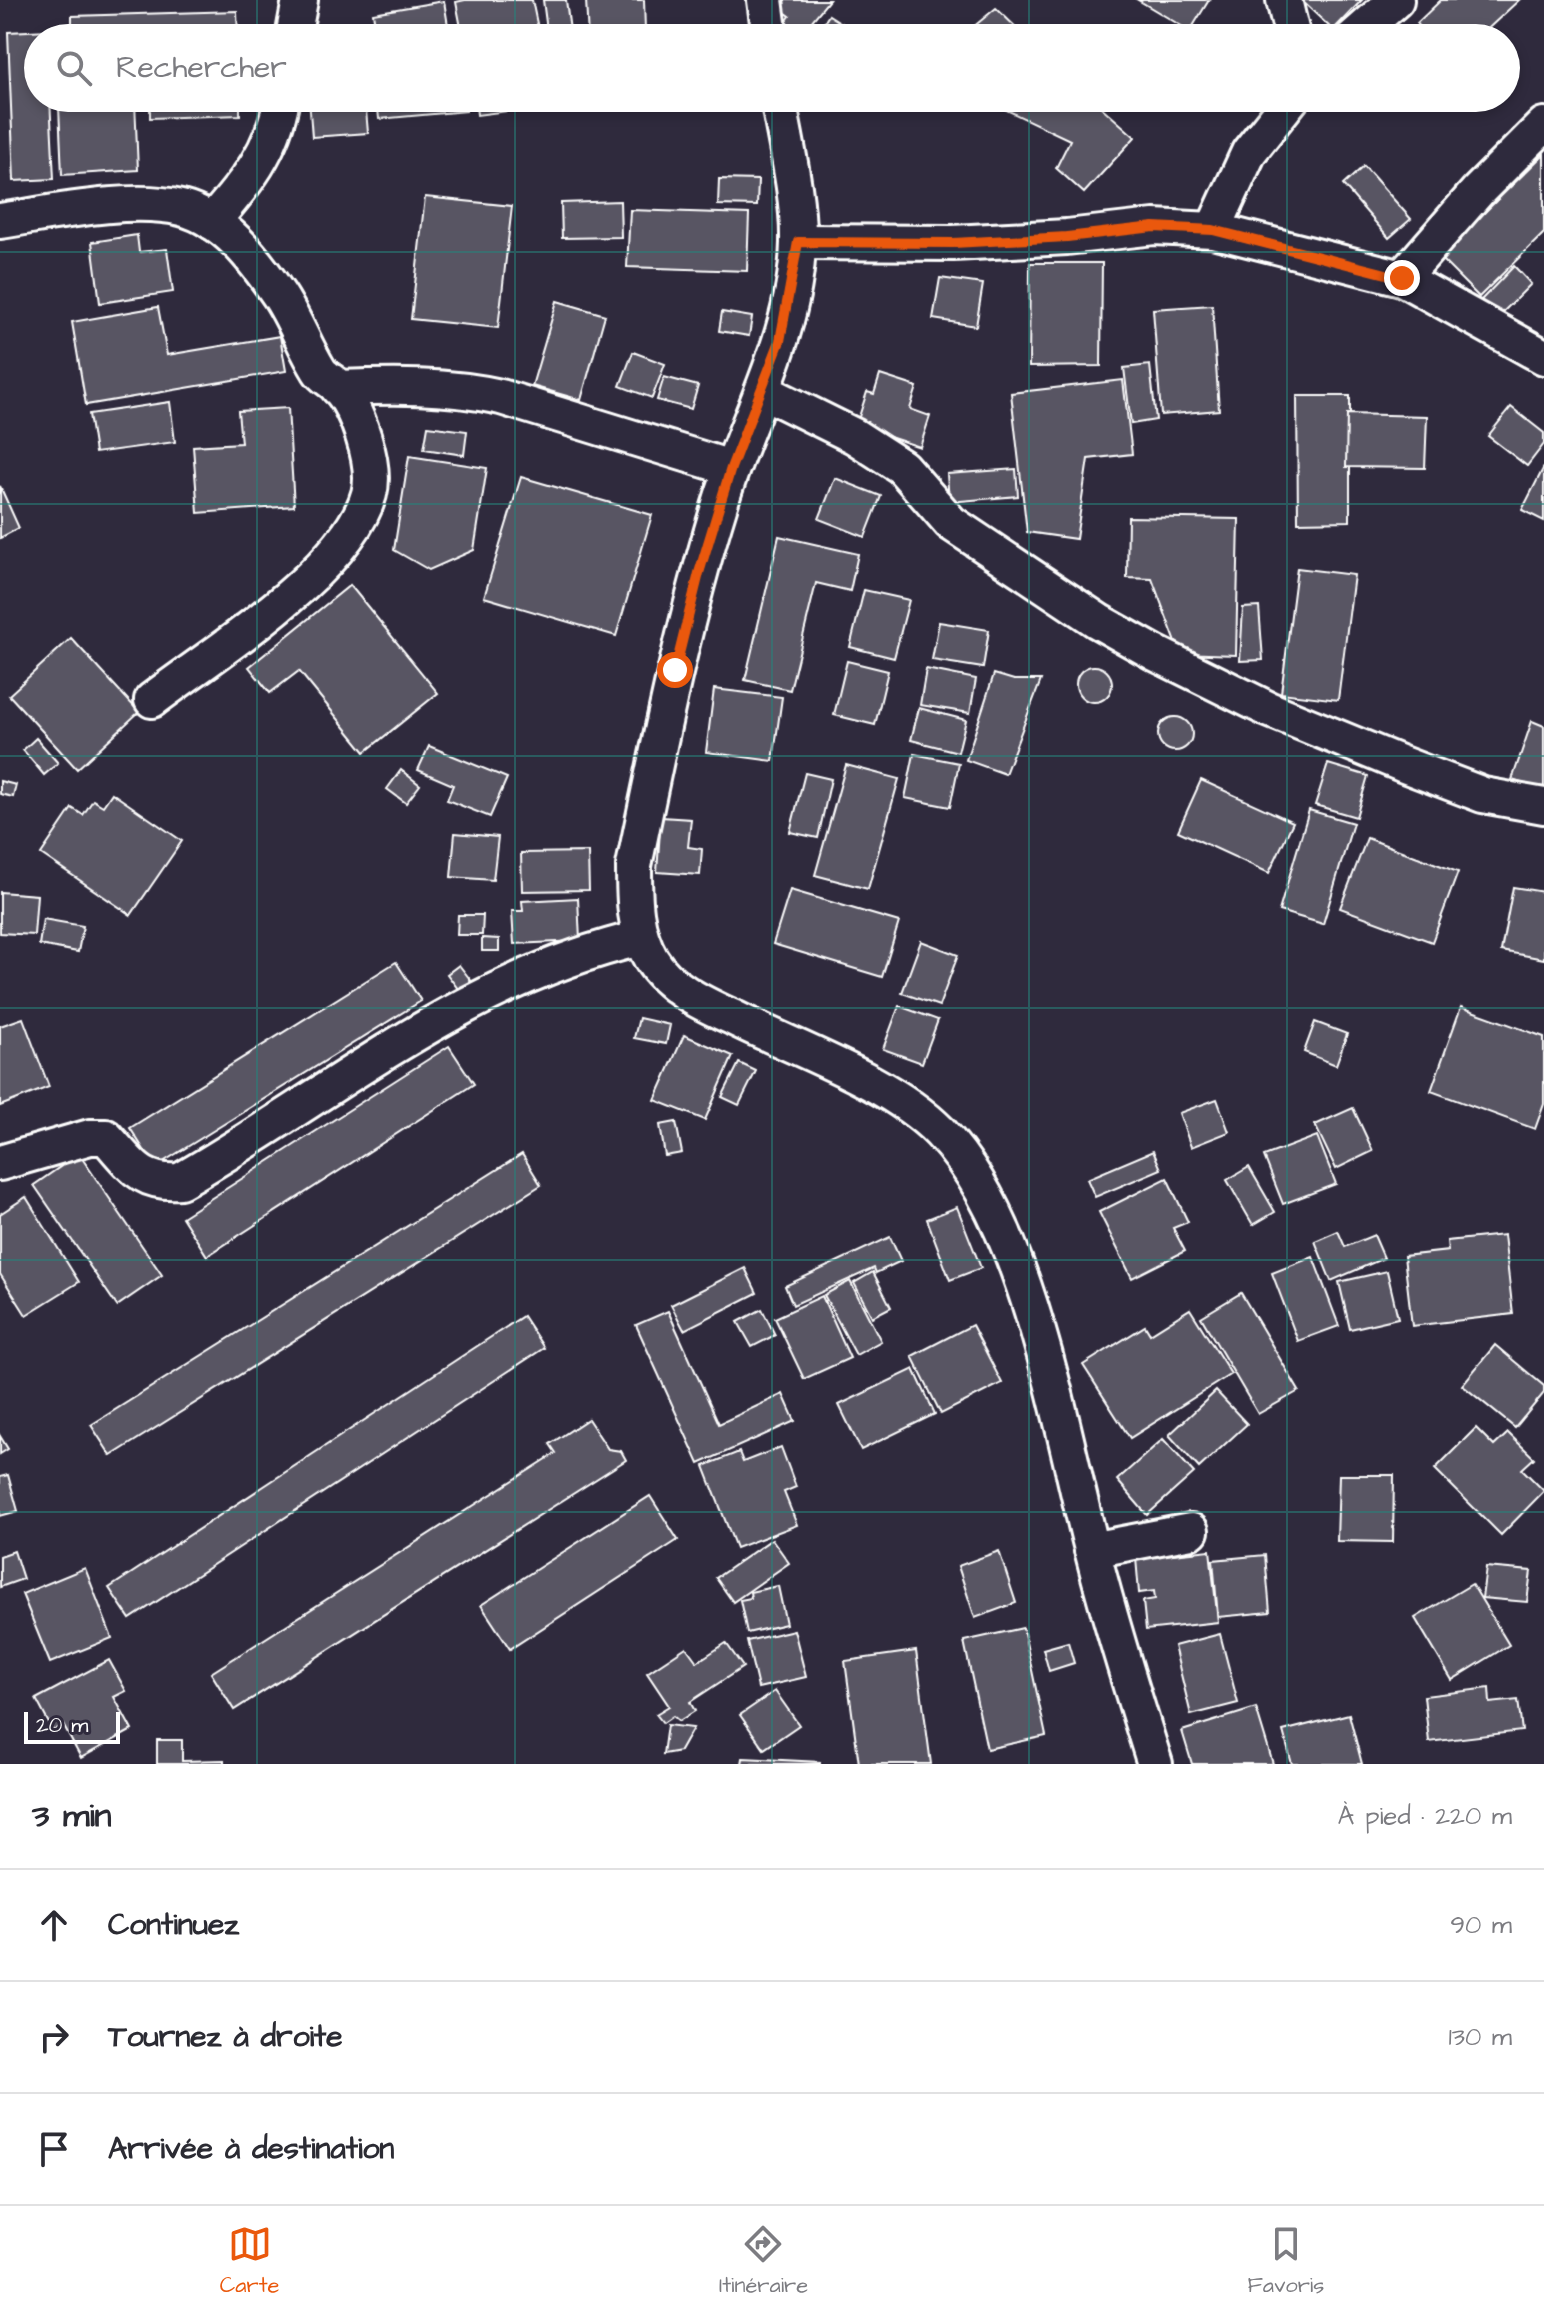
<!DOCTYPE html>
<html lang="fr">
<head>
<meta charset="utf-8">
<style>
	:root { --surface:#fff; --page:#f7f7f7; --text:#2b2b33; --muted:#7c7c81; --line:#e1e1e2; --accent:#ea580c }
	body { margin:0; font-family:"Architects Daughter",sans-serif; background:var(--page); color:var(--text) }
	.scale { position:absolute; left:24px; bottom:20px; width:96px; box-sizing:border-box; padding-left:8px; border:4px solid #fff; border-top:0; font-size:22px; line-height:28px; white-space:nowrap; color:#fff; -webkit-text-stroke:6px #2f2a3d; paint-order:stroke }
	.stop { position:absolute; width:24px; height:24px; margin:-18px; border:6px solid #ea580c; border-radius:50%; background:#fff }
	.stop.end { background:#ea580c; border-color:#fff; box-shadow:0 2px 8px #0008 }
	.list { margin:0; padding:0; list-style:none }
	h2 { display:flex; justify-content:space-between; align-items:center; height:104px; margin:0; padding:0 32px; font-size:34px }
	h2 small { font-size:26px; font-weight:400; color:var(--muted) }
	.list li { display:grid; grid-template-columns:52px 1fr auto; gap:24px; align-items:center; box-sizing:border-box; height:112px; padding:0 32px; border-top:2px solid var(--line) }
	.list b { display:block; font-size:30px; white-space:nowrap }
	.list em { font-size:26px; font-style:normal; color:var(--muted) }
	.icon { flex:none; width:44px; height:44px; fill:none; stroke:currentColor; stroke-width:2; stroke-linecap:round; stroke-linejoin:round }
	.map { position:relative; flex:none; width:1544px; height:1764px; overflow:hidden }
	.search { position:absolute; background:var(--surface); box-shadow:0 4px 12px #0003; left:24px; right:24px; top:24px; height:88px; display:flex; align-items:center; gap:20px; box-sizing:border-box; padding:0 28px; border-radius:44px; color:var(--muted); font-size:30px }
	.sheet { height:440px; background:var(--surface) }
	nav { display:flex; justify-content:space-around; align-items:center; box-sizing:border-box; height:112px; border-top:2px solid var(--line); background:var(--surface); font-size:22px; color:var(--muted) }
	nav a { display:grid; justify-items:center; gap:4px }
	nav .on { color:var(--accent) }
	.map>svg:first-child { display:block }
	.building { fill:#595564; stroke:#fff; stroke-width:2 }
	.lines { fill:none; stroke-linecap:round; stroke-linejoin:round }
	.minor-casing { stroke:#fff; stroke-width:40 }
	.minor { stroke:#2f2a3d; stroke-width:34 }
	.route { stroke:#ea580c; stroke-width:10 }
	.grid { fill:none; stroke:#27847c; stroke-width:2; stroke-opacity:0.55 }
</style>
</head>
<body>
<div class="map">
<svg width="1544" height="1764" viewBox="0 0 1544 1764">
	<rect width="100%" height="100%" fill="#2f2a3d"/>
	<filter id="ink" filterUnits="userSpaceOnUse"><feTurbulence type="fractalNoise" baseFrequency=".0125" numOctaves="2"/><feDisplacementMap in="SourceGraphic" scale="16" xChannelSelector="R" yChannelSelector="G"/><feConvolveMatrix kernelMatrix="1 2 1 2 8 2 1 2 1" color-interpolation-filters="sRGB"/></filter>
	<g filter="url(#ink)">
		<g class="building">
			<polygon points="465,0 532,0 540,38 463,38 456,2"/>
			<polygon points="543,0 566,0 571,38 548,38"/>
			<polygon points="586,0 644,0 645,30 677,28 677,38 588,38"/>
			<polygon points="784,0 829,0 798,38 782,27 790,16 778,7"/>
			<polygon points="1138,0 1209,0 1190,31"/>
			<polygon points="1301,0 1362,0 1333,30"/>
			<polygon points="1441,0 1519,0 1478,38 1429,38 1417,23"/>
			<polygon points="444,1 450,38 377,38 373,13"/>
			<polygon points="996,8 1027,38 960,38"/>
			<polygon points="237,11 238,38 72,38 72,16"/>
			<polygon points="829,15 865,38 814,38"/>
			<polygon points="48,30 48,38 38,38 38,98 50,98 54,179 14,181 8,32"/>
			<polygon points="362,36 366,38 318,38 318,37"/>
			<polygon points="150,98 240,98 240,115 150,118"/>
			<polygon points="309,98 365,98 368,133 312,137"/>
			<polygon points="377,98 465,98 466,111 379,119"/>
			<polygon points="475,98 554,98 554,105 477,115"/>
			<polygon points="561,98 681,98 681,100 561,107"/>
			<polygon points="708,98 745,98 746,104 709,108"/>
			<polygon points="1006,98 1091,98 1135,137 1084,193 1056,168 1070,140 998,106"/>
			<polygon points="1463,98 1479,98 1470,106"/>
			<polygon points="135,102 138,170 62,175 59,107"/>
			<polygon points="1544,154 1544,233 1479,297 1439,257"/>
			<polygon points="1364,166 1411,219 1389,238 1343,185"/>
			<polygon points="719,179 758,180 757,206 718,205"/>
			<polygon points="425,197 512,206 498,328 411,319"/>
			<polygon points="620,201 621,237 562,238 561,203"/>
			<polygon points="630,210 749,214 747,271 627,267"/>
			<polygon points="137,235 139,252 167,249 173,292 100,303 92,242"/>
			<polygon points="1030,263 1102,263 1101,366 1029,367"/>
			<polygon points="1514,266 1531,284 1498,317 1481,300"/>
			<polygon points="940,278 983,284 976,326 933,319"/>
			<polygon points="557,301 605,315 581,400 532,386"/>
			<polygon points="1212,305 1219,410 1161,415 1153,309"/>
			<polygon points="158,307 167,355 280,336 286,371 86,405 72,322"/>
			<polygon points="722,312 752,317 749,336 719,331"/>
			<polygon points="633,352 665,364 652,398 620,386"/>
			<polygon points="1150,365 1156,420 1131,424 1124,368"/>
			<polygon points="880,375 917,387 910,409 930,416 920,447 856,426 867,392 874,394"/>
			<polygon points="664,377 698,386 691,409 657,400"/>
			<polygon points="1123,380 1132,454 1088,459 1076,539 1027,532 1011,393"/>
			<polygon points="1297,396 1350,396 1350,521 1298,522"/>
			<polygon points="170,402 175,442 95,453 89,414"/>
			<polygon points="1511,407 1544,433 1544,444 1527,466 1488,436"/>
			<polygon points="288,408 294,506 198,513 193,446 241,443 238,411"/>
			<polygon points="1347,414 1427,416 1425,468 1346,467"/>
			<polygon points="428,426 467,431 464,455 424,449"/>
			<polygon points="409,456 487,468 474,550 429,570 394,550"/>
			<polygon points="1544,467 1544,521 1522,510"/>
			<polygon points="1016,469 1018,496 949,502 947,474"/>
			<polygon points="521,477 652,515 616,636 484,597"/>
			<polygon points="835,478 881,496 865,537 819,519"/>
			<polygon points="0,486 19,528 0,538"/>
			<polygon points="1128,517 1239,519 1236,655 1180,653 1152,579 1127,578"/>
			<polygon points="779,536 858,554 850,591 816,583 790,690 745,680"/>
			<polygon points="1297,568 1354,575 1338,700 1281,693"/>
			<polygon points="350,585 438,693 365,752 299,671 270,693 249,667"/>
			<polygon points="864,590 909,600 894,658 850,647"/>
			<polygon points="1259,607 1263,660 1240,661 1243,608"/>
			<polygon points="939,622 989,630 983,668 932,660"/>
			<polygon points="71,638 139,712 77,769 9,695"/>
			<polygon points="847,661 888,671 875,725 834,715"/>
			<circle cx="1094" cy="684" r="18"/>
			<polygon points="926,669 976,679 970,713 920,705"/>
			<polygon points="994,674 1014,680 1041,680 1005,774 966,760"/>
			<polygon points="714,689 782,697 773,761 706,752"/>
			<polygon points="919,708 966,720 958,752 911,740"/>
			<circle cx="1175" cy="734" r="17"/>
			<polygon points="1532,721 1544,726 1544,790 1512,780"/>
			<polygon points="36,738 58,763 44,775 23,750"/>
			<polygon points="429,746 507,778 490,817 447,800 453,785 418,770"/>
			<polygon points="914,754 959,763 950,807 905,798"/>
			<polygon points="1328,764 1368,776 1356,817 1315,805"/>
			<polygon points="846,765 899,779 868,889 815,875"/>
			<polygon points="401,770 420,785 406,803 387,789"/>
			<polygon points="805,773 831,779 818,838 790,832"/>
			<polygon points="1201,780 1293,822 1269,873 1178,831"/>
			<polygon points="0,781 16,785 13,797 0,794"/>
			<polygon points="112,793 182,841 131,915 41,854 72,808 83,815 93,800 103,806"/>
			<polygon points="1309,810 1353,823 1323,924 1279,911"/>
			<polygon points="661,817 691,819 688,847 702,849 700,875 657,872"/>
			<polygon points="455,833 498,837 493,880 451,877"/>
			<polygon points="1367,838 1458,872 1432,942 1340,908"/>
			<polygon points="588,852 589,890 522,891 521,853"/>
			<polygon points="1513,887 1544,892 1544,959 1501,951"/>
			<polygon points="790,890 899,922 882,977 773,944"/>
			<polygon points="0,892 37,895 34,935 0,933"/>
			<polygon points="578,898 580,941 514,944 512,911 523,911 522,901"/>
			<polygon points="458,915 483,915 482,935 457,935"/>
			<polygon points="43,919 83,926 78,952 39,945"/>
			<polygon points="482,938 499,939 499,951 482,951"/>
			<polygon points="921,941 958,955 939,1006 902,993"/>
			<polygon points="396,962 421,1001 155,1167 130,1128"/>
			<polygon points="459,965 473,983 461,993 447,974"/>
			<polygon points="899,1006 938,1020 922,1063 883,1049"/>
			<polygon points="1461,1007 1544,1037 1544,1104 1535,1129 1431,1091"/>
			<polygon points="23,1018 49,1087 0,1106 0,1026"/>
			<polygon points="639,1018 670,1025 666,1044 634,1038"/>
			<polygon points="1315,1022 1347,1034 1336,1065 1304,1052"/>
			<polygon points="684,1035 733,1056 705,1120 655,1100"/>
			<polygon points="449,1046 474,1084 207,1256 182,1217"/>
			<polygon points="739,1063 756,1071 739,1105 722,1097"/>
			<polygon points="1217,1099 1229,1132 1191,1147 1179,1113"/>
			<polygon points="1353,1108 1373,1151 1336,1169 1315,1125"/>
			<polygon points="676,1122 682,1153 665,1156 660,1125"/>
			<polygon points="1317,1136 1336,1184 1283,1204 1264,1156"/>
			<polygon points="1153,1151 1161,1169 1095,1197 1087,1179"/>
			<polygon points="79,1154 162,1275 117,1306 34,1185"/>
			<polygon points="522,1154 541,1185 111,1456 91,1425"/>
			<polygon points="1249,1167 1275,1212 1253,1225 1227,1180"/>
			<polygon points="1167,1178 1188,1222 1173,1228 1185,1251 1132,1278 1099,1212"/>
			<polygon points="26,1197 79,1282 26,1315 0,1274 0,1214"/>
			<polygon points="957,1207 981,1268 950,1280 927,1219"/>
			<polygon points="1338,1231 1345,1247 1374,1235 1384,1258 1331,1281 1315,1241"/>
			<polygon points="1504,1235 1513,1314 1412,1326 1404,1256 1448,1251 1447,1241"/>
			<polygon points="890,1237 901,1261 876,1273 874,1268 793,1305 785,1286"/>
			<polygon points="1313,1257 1339,1326 1298,1341 1272,1273"/>
			<polygon points="745,1268 757,1293 684,1330 671,1305"/>
			<polygon points="1387,1271 1398,1318 1350,1329 1339,1282"/>
			<polygon points="873,1272 891,1307 872,1317 854,1283"/>
			<polygon points="850,1281 881,1341 856,1355 824,1295"/>
			<polygon points="1241,1293 1299,1391 1258,1414 1201,1317"/>
			<polygon points="822,1296 850,1358 804,1379 775,1318"/>
			<polygon points="762,1309 775,1335 752,1347 738,1322"/>
			<polygon points="1190,1309 1231,1374 1130,1438 1083,1365 1145,1326 1150,1334"/>
			<polygon points="668,1311 719,1424 783,1394 795,1421 699,1464 636,1325"/>
			<polygon points="523,1316 544,1348 130,1619 109,1588"/>
			<polygon points="972,1325 1002,1383 941,1414 912,1356"/>
			<polygon points="1495,1345 1544,1386 1544,1393 1515,1428 1462,1385"/>
			<polygon points="914,1369 935,1414 861,1450 839,1405"/>
			<polygon points="1216,1391 1247,1424 1199,1468 1169,1435"/>
			<polygon points="588,1419 608,1449 621,1451 626,1460 234,1710 211,1673 556,1453 550,1444"/>
			<polygon points="1476,1428 1494,1446 1508,1433 1534,1458 1522,1469 1544,1491 1501,1535 1435,1469"/>
			<polygon points="0,1436 8,1449 0,1454"/>
			<polygon points="1163,1439 1194,1473 1147,1515 1117,1480"/>
			<polygon points="781,1447 796,1487 784,1492 797,1525 736,1548 704,1466 739,1452 743,1462"/>
			<polygon points="8,1475 18,1511 0,1516 0,1477"/>
			<polygon points="1339,1475 1394,1475 1393,1542 1337,1541"/>
			<polygon points="650,1496 678,1540 510,1649 481,1605"/>
			<polygon points="772,1539 789,1563 733,1602 716,1578"/>
			<polygon points="1210,1550 1218,1622 1146,1630 1143,1601 1155,1599 1154,1591 1139,1593 1136,1558"/>
			<polygon points="14,1551 23,1579 0,1587 0,1556"/>
			<polygon points="999,1551 1016,1603 975,1618 958,1566"/>
			<polygon points="1265,1555 1270,1612 1218,1617 1213,1560"/>
			<polygon points="1486,1567 1531,1571 1527,1602 1482,1598"/>
			<polygon points="85,1568 112,1638 50,1663 22,1594"/>
			<polygon points="1472,1584 1509,1645 1452,1680 1415,1618"/>
			<polygon points="778,1586 786,1624 747,1633 740,1600 751,1598 750,1592"/>
			<polygon points="1023,1628 1046,1736 987,1749 964,1641"/>
			<polygon points="794,1630 806,1677 758,1688 747,1641"/>
			<polygon points="1220,1634 1238,1703 1191,1715 1174,1646"/>
			<polygon points="1068,1642 1074,1663 1049,1671 1043,1649"/>
			<polygon points="726,1643 743,1667 690,1702 695,1711 679,1721 673,1716 663,1723 656,1714 669,1706 647,1673 686,1647 697,1662"/>
			<polygon points="916,1651 931,1764 859,1764 845,1661"/>
			<polygon points="109,1660 126,1691 114,1697 132,1730 81,1758 63,1725 53,1731 36,1699"/>
			<polygon points="1489,1688 1490,1703 1518,1700 1522,1731 1429,1742 1424,1696"/>
			<polygon points="775,1691 799,1725 764,1749 740,1715"/>
			<polygon points="1256,1708 1273,1764 1192,1764 1182,1731"/>
			<polygon points="1349,1714 1362,1764 1292,1764 1283,1731"/>
			<polygon points="667,1725 693,1728 680,1751 663,1754"/>
			<polygon points="157,1740 182,1740 182,1761 224,1760 224,1764 157,1764"/>
			<polygon points="743,1758 820,1762 820,1764 742,1764"/>
		</g>
		<g class="lines">
			<defs>
				<g id="minor">
					<polyline points="765,0 770,38"/>
					<polyline points="1284,0 1293,38"/>
					<polyline points="293,38 300,0"/>
					<polyline points="1353,38 1396,0"/>
					<path d="M778,98C786,145 799,196 798,243C796,335 746,418 720,504C683,623 659,744 634,866C634,898 634,930 651,959C669,989 704,1004 734,1018C798,1050 890,1081 940,1132C1029,1224 1060,1426 1092,1549C1110,1622 1133,1693 1155,1764"/>
					<path d="M0,221C52,213 130,196 181,208C225,219 255,260 279,295C295,319 304,346 319,370C323,377 331,380 337,386C357,407 377,465 369,494C348,570 215,652 152,700"/>
					<path d="M212,222C246,183 273,151 282,98"/>
					<polyline points="1213,230 1249,152 1292,98"/>
					<polyline points="798,242 953,243 1067,237 1154,227 1213,230 1402,278 1544,357"/>
					<polyline points="1402,278 1478,191 1544,125"/>
					<path d="M338,388C394,386 446,385 501,397L731,468"/>
					<polyline points="763,391 854,436 902,467 951,523 1098,621 1155,653 1268,709 1402,764 1483,795 1544,806"/>
					<path d="M0,1163L90,1137H106C131,1164 140,1184 180,1181C334,1093 464,979 641,938"/>
					<polyline points="1092,1550 1191,1531"/>
				</g>
			</defs>
			<use href="#minor" class="minor-casing"/>
			<use href="#minor" class="minor"/>
		</g>
	</g>
	<g class="lines" filter="url(#ink)">
		<polyline class="route" points="675,670 699,573 731,468 780,341 798,242 953,243 1067,237 1154,227 1213,230 1402,278"/>
	</g>
	<path class="grid" d="M257,0V38M515,0V38M772,0V38M1029,0V38M1287,0V38M257,98V1764M515,98V1764M772,98V1764M1029,98V1764M1287,98V1764M0,252H1544M0,504H1544M0,756H1544M0,1008H1544M0,1260H1544M0,1512H1544"/>
</svg>
<div class="scale">20 m</div>
<div class="stop" style="left:675px;top:670px"></div>
<div class="stop end" style="left:1402px;top:278px"></div>
<div class="search"><svg class="icon" aria-label="search" viewBox="0 0 24 24"><circle cx="10" cy="10" r="6"/><path d="M15 15l6 6"/></svg>Rechercher</div>
</div>
<section class="sheet">
<h2>3 min<small>À pied · 220 m</small></h2>
<ul class="list">
<li><svg class="icon" aria-label="ahead" viewBox="0 0 24 24"><path d="M12 20V5M6 11l6-6 6 6"/></svg><div><b>Continuez</b></div><em>90 m</em></li>
<li><svg class="icon" aria-label="right" viewBox="0 0 24 24"><path d="M7 20v-9h11M14 6l5 5-5 5"/></svg><div><b>Tournez à droite</b></div><em>130 m</em></li>
<li><svg class="icon" aria-label="arrive" viewBox="0 0 24 24"><path d="M6 21V4h12l-3 4 3 4H6"/></svg><div><b>Arrivée à destination</b></div></li>
</ul>
</section>
<nav>
<a class="on"><svg class="icon" aria-label="map" viewBox="0 0 24 24"><path d="M3 6l6-2 6 2 6-2v14l-6 2-6-2-6 2zM9 4v14M15 6v14"/></svg>Carte</a>
<a><svg class="icon" aria-label="directions" viewBox="0 0 24 24"><path d="M12 3l9 9-9 9-9-9zM9 14v-3h6M13 9l2 2-2 2"/></svg>Itinéraire</a>
<a><svg class="icon" aria-label="saved" viewBox="0 0 24 24"><path d="M7 4h10v16l-5-4-5 4z"/></svg>Favoris</a>
</nav>
</body>
</html>
